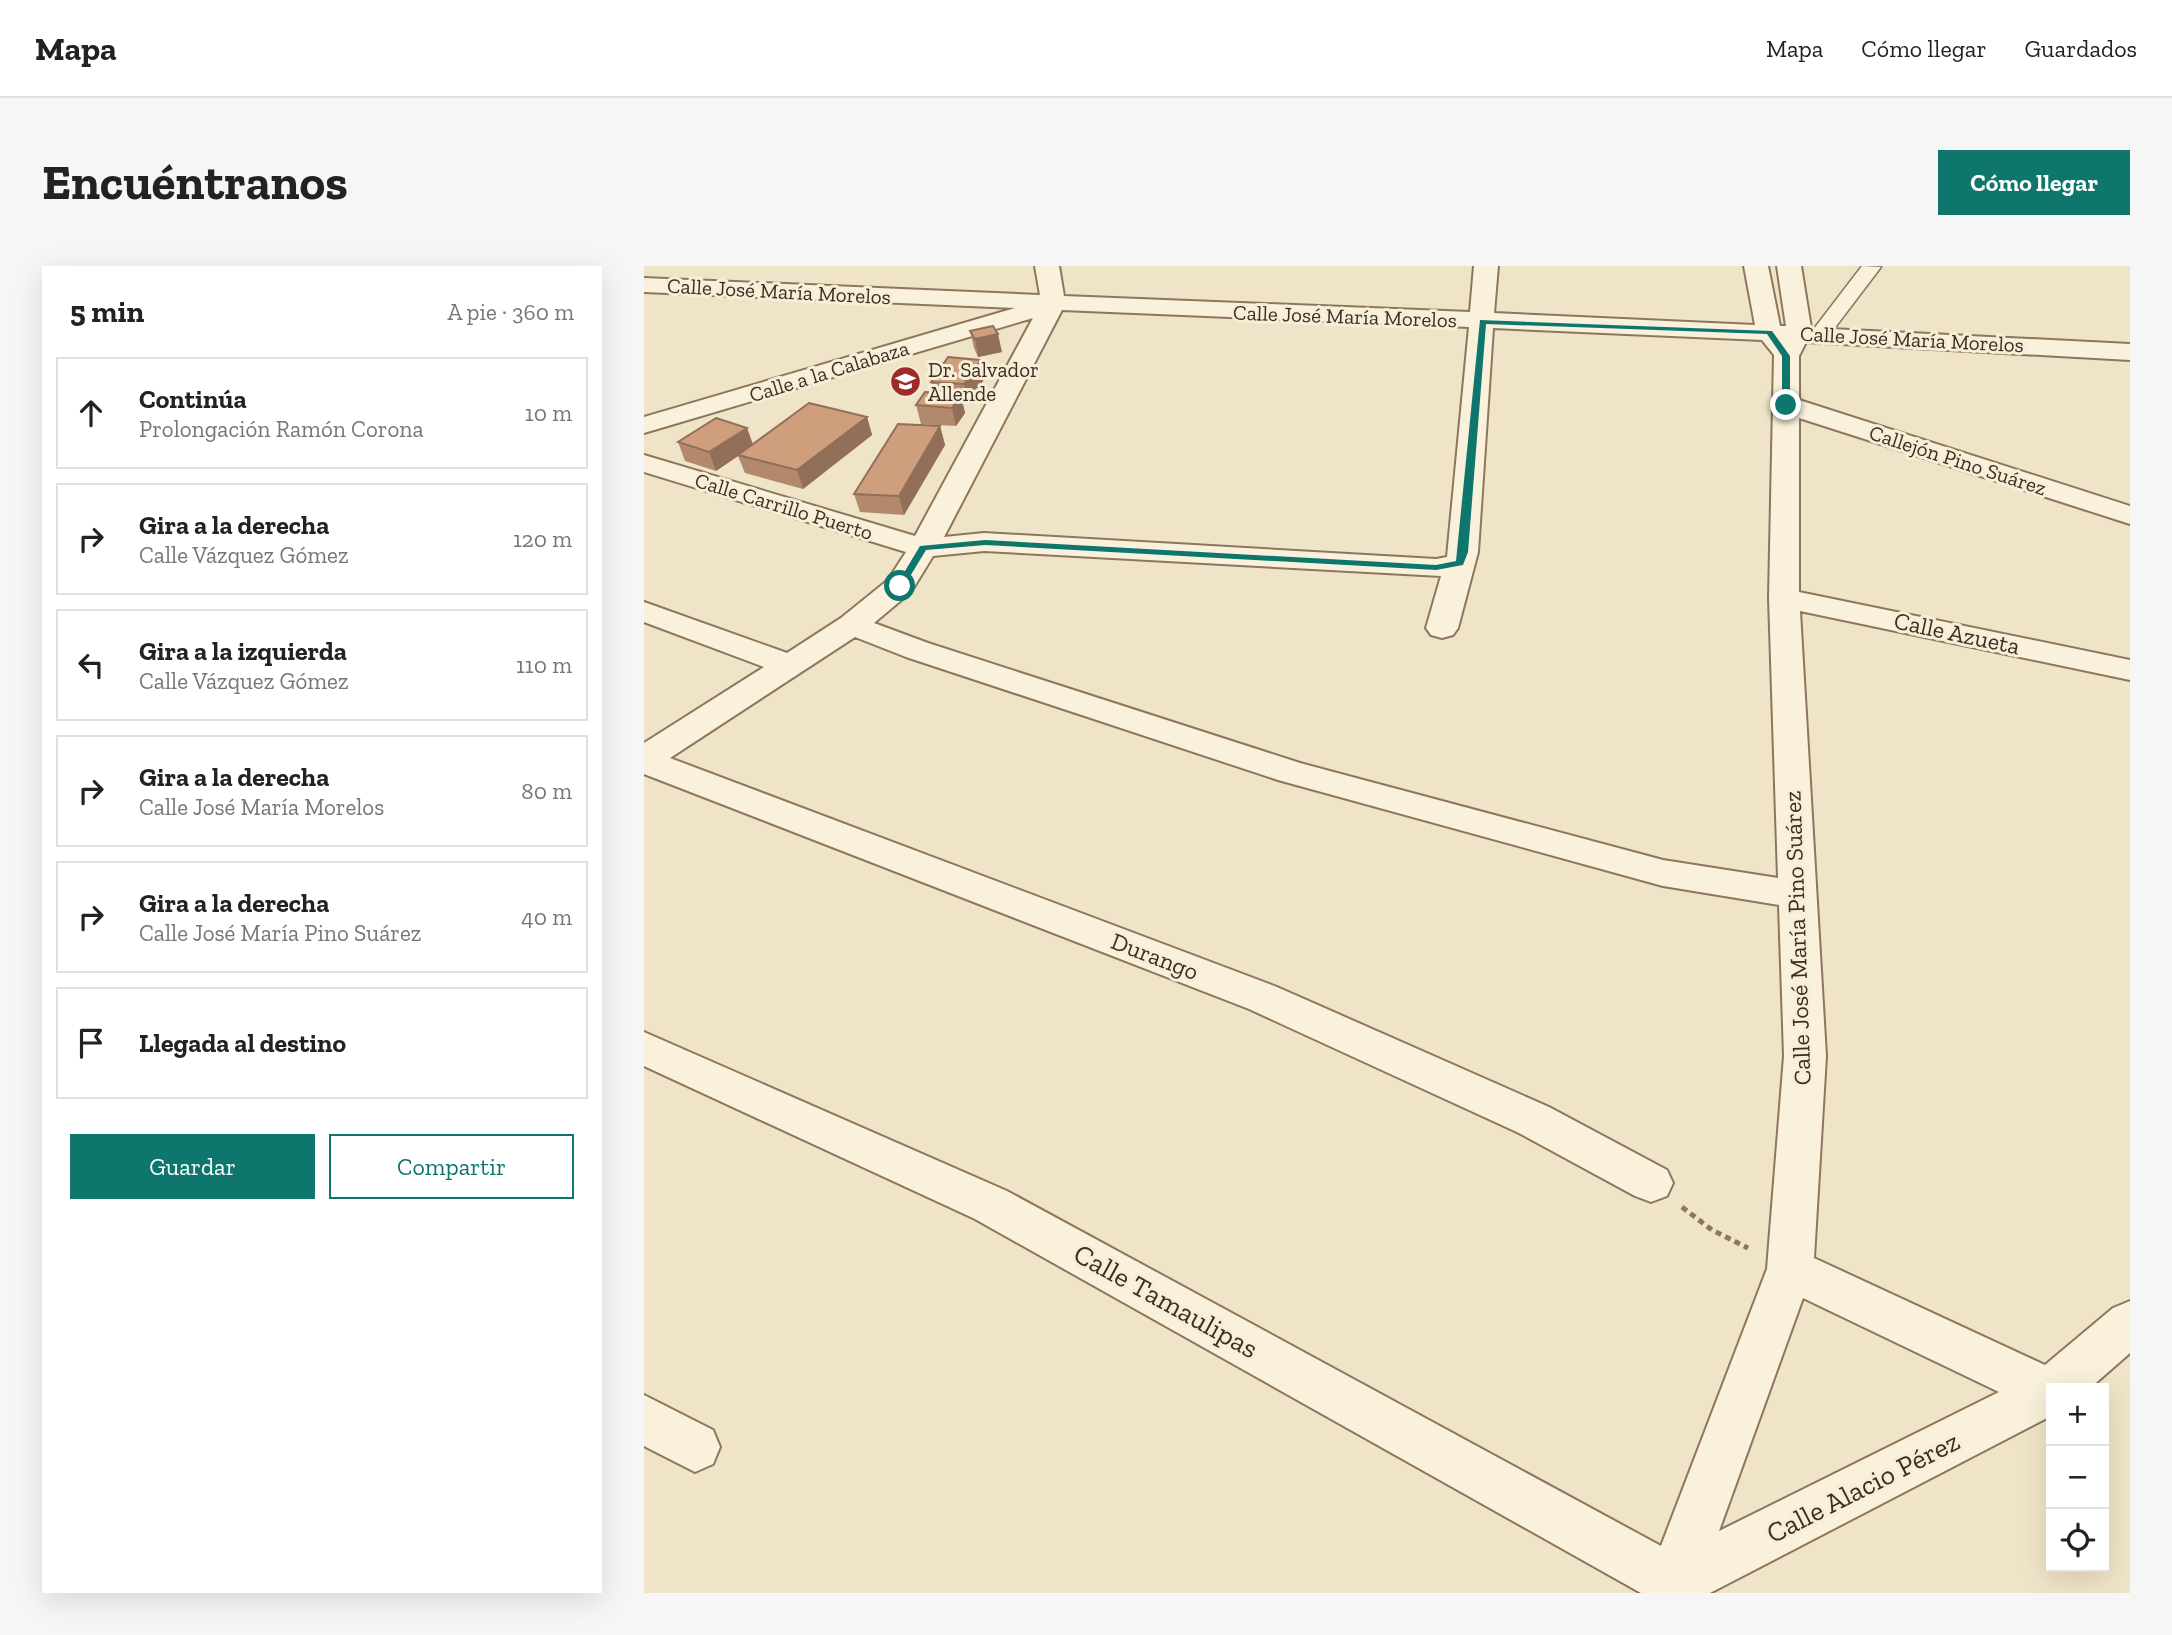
<!DOCTYPE html>
<html lang="es">
<head>
<meta charset="utf-8">
<style>
	:root { --surface:#fff; --page:#f6f6f6; --text:#222; --muted:#767676; --line:#e0e0e0; --accent:#0f766e }
	body { margin:0; font-family:"Zilla Slab",serif; background:var(--page); color:var(--text) }
	.controls { position:absolute; right:21px; bottom:21px; display:grid; overflow:hidden; border-radius:0px; box-shadow:0 7px 28px #0002 }
	.controls button { width:63px; height:63px; display:grid; place-items:center; padding:0; border:0; border-bottom:2px solid var(--line); background:var(--surface); color:var(--text); font:35px sans-serif }
	.stop { position:absolute; width:21px; height:21px; margin:-16px; border:5px solid #0f766e; border-radius:50%; background:#fff }
	.stop.end { background:#0f766e; border-color:#fff; box-shadow:0 2px 7px #0008 }
	.list { margin:0; padding:0; list-style:none }
	h2 { display:flex; justify-content:space-between; align-items:center; height:91px; margin:0; padding:0 28px; font-size:30px }
	h2 small { font-size:23px; font-weight:400; color:var(--muted) }
	.list li { display:grid; grid-template-columns:46px 1fr auto; gap:21px; align-items:center; box-sizing:border-box; height:112px; margin:0 14px 14px; padding:0 14px; border:2px solid var(--line); border-radius:0px }
	.list b { display:block; font-size:26px; white-space:nowrap }
	.list p { margin:0; font-size:23px; white-space:nowrap; color:var(--muted) }
	.list em { font-size:23px; font-style:normal; color:var(--muted) }
	.actions { display:flex; gap:14px; padding:21px 28px }
	.actions a { flex:1; padding:16px 0; border:2px solid var(--accent); border-radius:0px; text-align:center; font-size:24px; color:var(--accent) }
	.actions .main { background:var(--accent); color:#fff }
	.icon { flex:none; width:38px; height:38px; fill:none; stroke:currentColor; stroke-width:2; stroke-linecap:round; stroke-linejoin:round }
	.map { position:relative; flex:none; width:1486px; height:1327px; overflow:hidden; border-radius:0px }
	header { display:flex; align-items:center; gap:42px; box-sizing:border-box; height:98px; padding:0 35px; background:var(--surface); border-bottom:2px solid var(--line) }
	header strong { font-size:33px }
	nav { display:flex; gap:38px; margin-inline-start:auto; font-size:24px }
	.intro { display:flex; align-items:center; justify-content:space-between; box-sizing:border-box; height:168px; padding:0 42px }
	h1 { margin:0; font-size:49px }
	.button { padding:18px 32px; border-radius:0px; background:var(--accent); color:#fff; font-size:24px; font-weight:700 }
	main { display:flex; gap:42px; padding:0 42px }
	aside { flex:1; background:var(--surface); border-radius:0px; box-shadow:0 7px 28px #0002 }
	.map>svg:first-child { display:block }
	.lines { fill:none; stroke-linecap:round; stroke-linejoin:round }
	.pedestrian-casing { stroke:#8d765c; stroke-width:3 }
	.minor-casing { stroke:#8d765c; stroke-width:4 }
	.path { stroke:#8d765c; stroke-width:5; stroke-dasharray:6 4.5; stroke-linecap:butt }
	.pedestrian { fill:#faf1dc; fill-rule:evenodd }
	.minor { fill:#faf1dc; fill-rule:evenodd }
	.wall { fill:#b2896c }
	.shaded-wall { fill:#916f58 }
	.building { fill:#cf9f7d; stroke:#916f58; stroke-width:2 }
	.route { fill:#0f766e }
	.labels { text-anchor:middle; dominant-baseline:central; stroke-width:6; stroke-linejoin:round; paint-order:stroke }
	.far-street-label { font-size:21px; fill:#3d2e20; stroke:#f7eed8 }
	.far-poi-label { font-size:21px; fill:#3d2e20; stroke:#f7eed8; text-anchor:start }
	.street-label { font-size:24px; fill:#3d2e20; stroke:#f7eed8 }
	.near-street-label { font-size:28px; fill:#3d2e20; stroke:#f7eed8 }
</style>
</head>
<body>
<header>
<strong>Mapa</strong>
<nav><a>Mapa</a><a>Cómo llegar</a><a>Guardados</a></nav>
</header>
<div class="intro"><h1>Encuéntranos</h1><a class="button">Cómo llegar</a></div>
<main>
<aside>
<h2>5 min<small>A pie · 360 m</small></h2>
<ul class="list">
<li><svg class="icon" aria-label="ahead" viewBox="0 0 24 24"><path d="M12 20V5M6 11l6-6 6 6"/></svg><div><b>Continúa</b><p>Prolongación Ramón Corona</p></div><em>10 m</em></li>
<li><svg class="icon" aria-label="right" viewBox="0 0 24 24"><path d="M7 20v-9h11M14 6l5 5-5 5"/></svg><div><b>Gira a la derecha</b><p>Calle Vázquez Gómez</p></div><em>120 m</em></li>
<li><svg class="icon" aria-label="left" viewBox="0 0 24 24"><path d="M17 20v-9H6M10 6l-5 5 5 5"/></svg><div><b>Gira a la izquierda</b><p>Calle Vázquez Gómez</p></div><em>110 m</em></li>
<li><svg class="icon" aria-label="right" viewBox="0 0 24 24"><path d="M7 20v-9h11M14 6l5 5-5 5"/></svg><div><b>Gira a la derecha</b><p>Calle José María Morelos</p></div><em>80 m</em></li>
<li><svg class="icon" aria-label="right" viewBox="0 0 24 24"><path d="M7 20v-9h11M14 6l5 5-5 5"/></svg><div><b>Gira a la derecha</b><p>Calle José María Pino Suárez</p></div><em>40 m</em></li>
<li><svg class="icon" aria-label="arrive" viewBox="0 0 24 24"><path d="M6 21V4h12l-3 4 3 4H6"/></svg><div><b>Llegada al destino</b></div></li>
</ul>
<div class="actions"><a class="main">Guardar</a><a>Compartir</a></div>
</aside>
<div class="map">
<svg width="1486" height="1327" viewBox="0 0 1486 1327">
	<rect width="100%" height="100%" fill="#f0e4c8"/>
	<g class="lines">
		<defs>
			<polygon id="pedestrian" points="1218,0 1237,1 1183,72 1169,72 1166,68"/>
			<g id="minor">
				<path d="M391,0H415L420,30L826,46L830,0H854L850,47L1111,59L1100,0H1124L1136,60H1142L1133,0H1157L1167,62L1486,78V94L1162,76L1155,90V134L1486,240V258L1155,152V326L1486,394V414L1156,345L1182,790L1170,992L1401,1099L1469,1042L1486,1035V1087L1446,1122H1407V1150L1066,1327H997L331,953L0,800V766L363,925L1017,1280L1123,1003L1140,790L1135,639L1019,620L634,514L262,391L211,371L26,492L633,721L905,841L1023,904L1029,917L1023,930L1007,936L991,930L875,867L605,743L0,508V477L120,401L0,356V336L143,387L197,352L244,314L262,286L0,206V189L271,270L389,52L0,167V151L371,42L0,26V12L396,29ZM418,44L825,61L803,291L792,293L340,267L300,271ZM849,62L1118,74L1130,89L1125,332L1134,612L1019,594L656,497L284,377L230,357L267,326L289,290L340,285L797,310L782,362L787,369L798,372L809,369L814,362L834,286ZM1159,1032L1355,1126L1075,1265Z"/>
				<polygon points="0,1129 69,1164 76,1181 69,1198 51,1206 0,1180"/>
			</g>
		</defs>
		<use href="#pedestrian" class="pedestrian-casing"/>
		<use href="#minor" class="minor-casing"/>
		<polyline class="path" points="1038,941 1068,964 1104,982"/>
		<use href="#pedestrian" class="pedestrian"/>
		<use href="#minor" class="minor"/>
	</g>
	<g class="wall">
		<polygon points="326,65 358,86 334,91 330,82"/>
		<polygon points="341,112 324,136 318,136 321,147 312,160 277,158 272,139 289,127 287,116"/>
		<polygon points="223,151 228,169 159,223 101,207 94,190 72,205 41,195 34,176 103,162 109,178"/>
		<polygon points="296,160 301,179 260,249 216,246 210,228"/>
	</g>
	<g class="shaded-wall">
		<polygon points="354,68 358,86 334,91 331,73"/>
		<polygon points="337,94 341,112 324,136 320,118"/>
		<polygon points="317,129 321,147 312,160 308,142"/>
		<polygon points="223,151 228,169 159,223 153,204"/>
		<polygon points="296,160 301,179 260,249 255,230"/>
		<polygon points="103,162 109,180 94,189 94,190 72,205 65,186"/>
	</g>
	<g class="building">
		<polygon points="349,60 354,68 331,73 326,65"/>
		<polygon points="304,91 337,94 320,118 287,116"/>
		<polygon points="281,126 317,129 308,142 272,139"/>
		<polygon points="165,137 223,151 153,204 94,189"/>
		<polygon points="72,152 103,162 65,186 34,176"/>
		<polygon points="254,158 296,160 255,230 210,228"/>
	</g>
	<polygon class="route" points="836,54 1128,65 1146,90 1146,139 1142,142 1138,139 1138,90 1123,68 842,58 824,286 819,299 792,304 341,279 282,284 259,322 252,320 276,280 341,274 792,299 812,295"/>
	<defs>
		<symbol id="school-disc" viewBox="-11 -11 22 22"><circle r="9.5" fill="#9e2a2b" stroke="#f7eed8"/><path d="M0-5L7-2L0 1L-7-2ZM-4 1L0 2.5L4 1V4Q0 6-4 4Z" fill="#fff"/></symbol>
	</defs>
	<g fill-rule="evenodd">
		<use href="#school-disc" x="244" y="98" width="35" height="35"/>
	</g>
	<g class="labels">
		<g class="far-street-label">
			<text transform="translate(135 25) rotate(3)">Calle José María Morelos</text>
			<text transform="translate(701 50) rotate(2)">Calle José María Morelos</text>
			<text transform="translate(1268 73) rotate(3)">Calle José María Morelos</text>
			<text transform="translate(185 105) rotate(-17)">Calle a la Calabaza</text>
			<text transform="translate(1314 194) rotate(18)">Callejón Pino Suárez</text>
			<text transform="translate(140 240) rotate(17)">Calle Carrillo Puerto</text>
		</g>
		<g class="far-poi-label">
			<text x="284" y="103">Dr. Salvador<tspan x="284" dy="24">Allende</tspan></text>
		</g>
		<g class="street-label">
			<text transform="translate(1313 367) rotate(12)">Calle Azueta</text>
			<text transform="translate(1153 672) rotate(-92)">Calle José María Pino Suárez</text>
			<text transform="translate(511 690) rotate(21)">Durango</text>
		</g>
		<g class="near-street-label">
			<text transform="translate(522 1035) rotate(29)">Calle Tamaulipas</text>
			<text transform="translate(1219 1221) rotate(-27)">Calle Alacio Pérez</text>
		</g>
	</g>
</svg>
<div class="controls">
<button>+</button>
<button>−</button>
<button><svg class="icon" aria-label="locate" viewBox="0 0 24 24"><circle cx="12" cy="12" r="6"/><path d="M12 2v4M12 18v4M2 12h4M18 12h4"/></svg></button>
</div>
<div class="stop" style="left:256px;top:320px"></div>
<div class="stop end" style="left:1142px;top:139px"></div>
</div>
</main>
</body>
</html>
